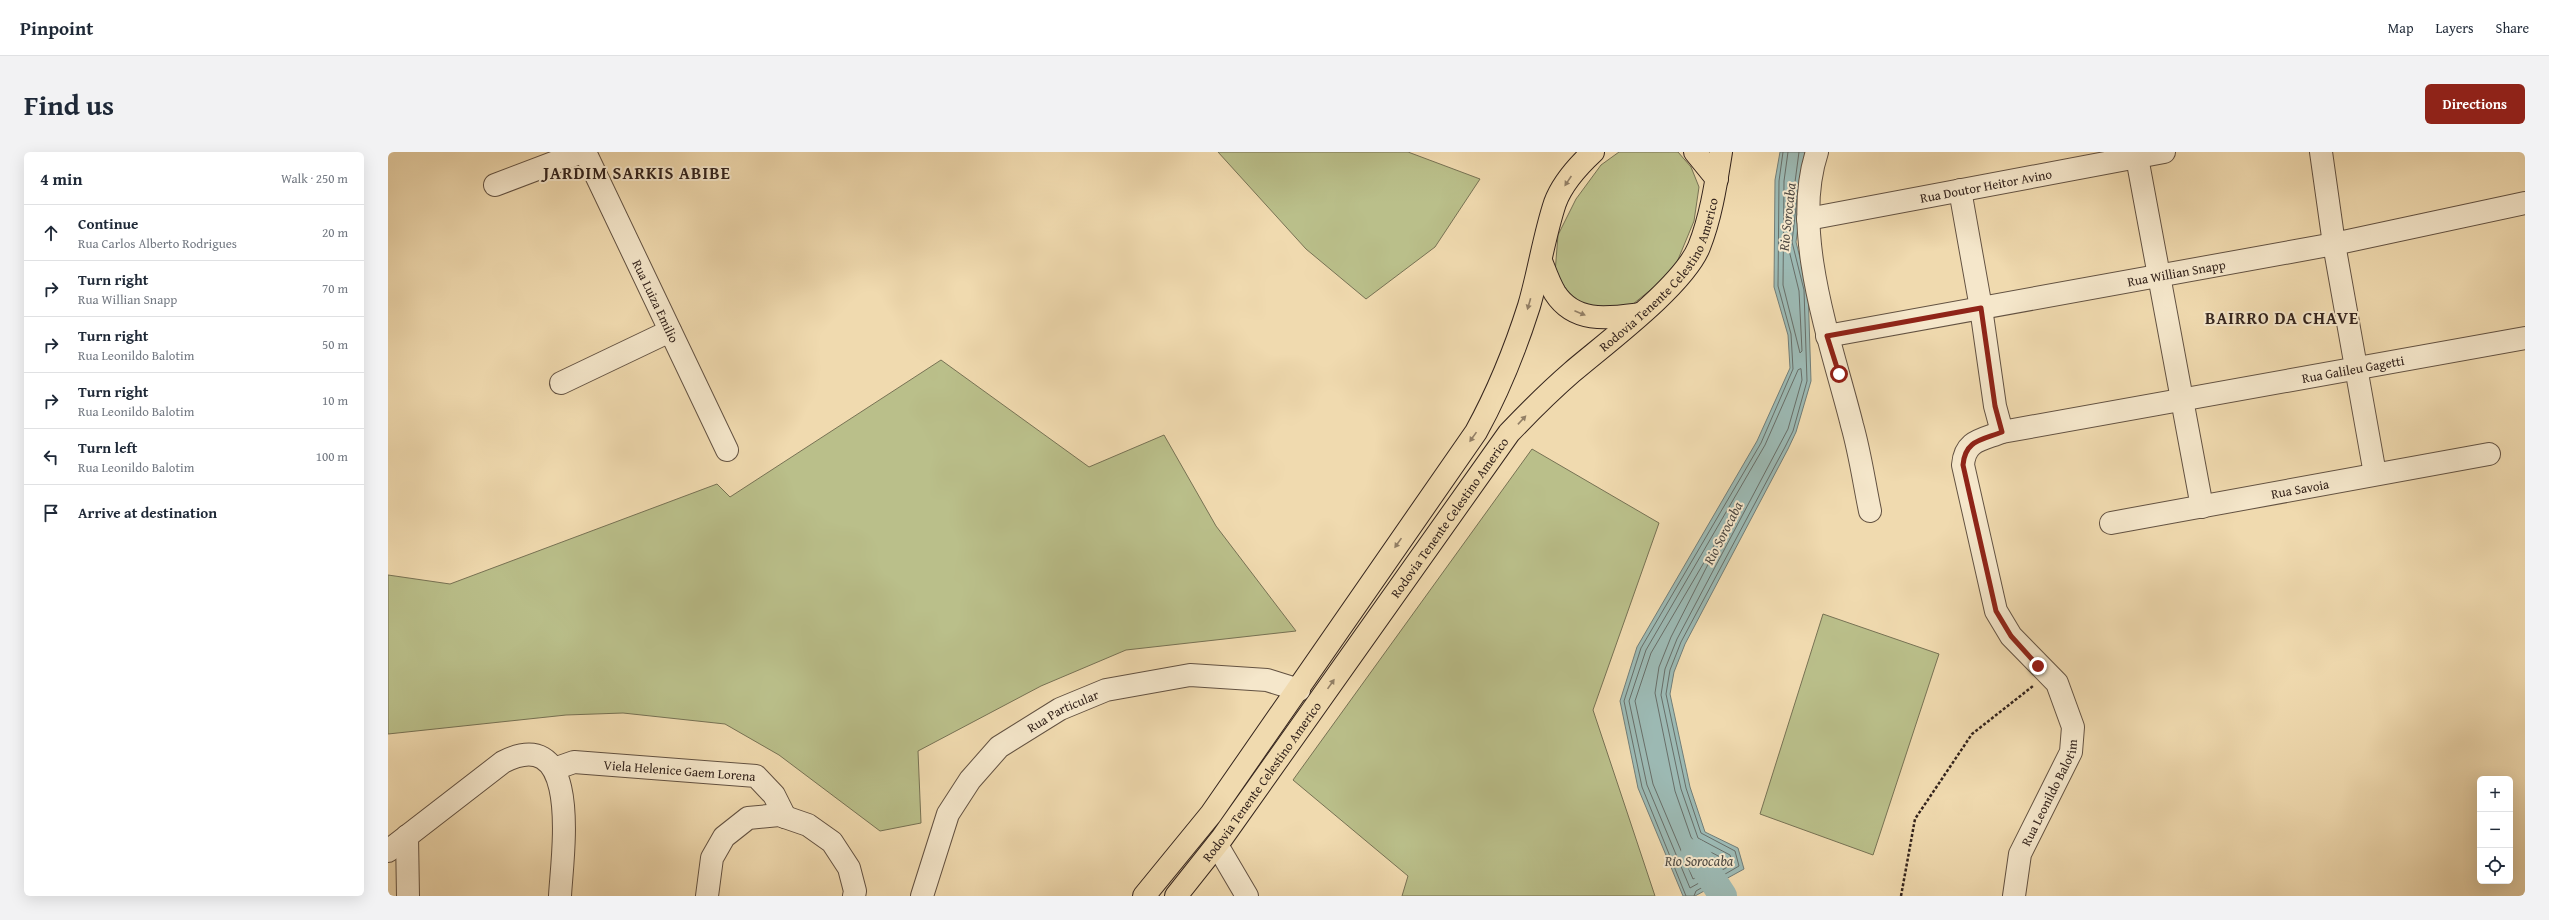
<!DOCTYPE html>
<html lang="en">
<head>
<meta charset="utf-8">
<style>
	:root { --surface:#fff; --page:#f2f2f3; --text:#1f2937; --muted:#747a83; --line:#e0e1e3; --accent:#8f2418 }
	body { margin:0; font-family:"Gentium Book Plus",serif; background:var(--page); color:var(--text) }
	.controls { position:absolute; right:12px; bottom:12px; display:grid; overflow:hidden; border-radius:6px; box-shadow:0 4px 16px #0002 }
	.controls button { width:36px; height:36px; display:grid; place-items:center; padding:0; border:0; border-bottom:1px solid var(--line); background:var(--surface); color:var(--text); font:20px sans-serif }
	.stop { position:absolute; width:12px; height:12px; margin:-9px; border:3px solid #8f2418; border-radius:50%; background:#fff }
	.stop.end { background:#8f2418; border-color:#fff; box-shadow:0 1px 4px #0008 }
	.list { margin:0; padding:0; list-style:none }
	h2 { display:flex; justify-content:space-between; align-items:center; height:52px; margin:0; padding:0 16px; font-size:17px }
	h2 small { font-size:13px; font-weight:400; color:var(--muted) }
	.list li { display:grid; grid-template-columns:26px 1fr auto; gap:12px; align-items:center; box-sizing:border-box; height:56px; padding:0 16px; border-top:1px solid var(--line) }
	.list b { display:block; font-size:15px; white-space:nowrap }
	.list p { margin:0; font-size:13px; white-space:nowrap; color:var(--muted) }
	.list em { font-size:13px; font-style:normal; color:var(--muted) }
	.icon { flex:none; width:22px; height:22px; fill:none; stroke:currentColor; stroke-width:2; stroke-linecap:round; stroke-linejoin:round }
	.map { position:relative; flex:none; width:2137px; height:744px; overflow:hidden; border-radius:6px }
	header { display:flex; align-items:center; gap:24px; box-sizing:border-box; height:56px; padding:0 20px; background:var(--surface); border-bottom:1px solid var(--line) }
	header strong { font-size:19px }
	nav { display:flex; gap:22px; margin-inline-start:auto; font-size:14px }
	.intro { display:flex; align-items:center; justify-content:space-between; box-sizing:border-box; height:96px; padding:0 24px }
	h1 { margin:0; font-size:28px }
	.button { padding:10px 18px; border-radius:6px; background:var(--accent); color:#fff; font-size:14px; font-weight:700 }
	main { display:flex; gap:24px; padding:0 24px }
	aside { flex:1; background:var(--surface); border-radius:6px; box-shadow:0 4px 16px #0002 }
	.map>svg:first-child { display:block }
	.green { fill:#babf8a; stroke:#777254 }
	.water { fill:#9cb9b3; stroke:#727d77 }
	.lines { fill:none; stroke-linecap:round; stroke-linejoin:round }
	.shore { stroke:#686e68; stroke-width:1 }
	.river { stroke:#9cb9b3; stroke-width:28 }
	.minor-casing { stroke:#635242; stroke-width:24 }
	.highway-casing { stroke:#34241d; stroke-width:24 }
	.path { stroke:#34241d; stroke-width:2.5; stroke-dasharray:3 2; stroke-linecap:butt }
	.minor { stroke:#f5e7cb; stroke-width:22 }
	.highway { stroke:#f0daaf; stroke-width:22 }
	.oneway { fill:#927f66 }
	.route { stroke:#8f2418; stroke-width:5 }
	.labels { text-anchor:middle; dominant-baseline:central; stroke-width:4; stroke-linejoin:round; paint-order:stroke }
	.street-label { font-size:13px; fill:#34241d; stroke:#f5e7cb }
	.water-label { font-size:14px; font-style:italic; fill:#4e4942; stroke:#f5e7cb }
	.district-label { font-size:17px; font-weight:bold; letter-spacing:1px; fill:#34241d; stroke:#f5e7cb }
</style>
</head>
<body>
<header>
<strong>Pinpoint</strong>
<nav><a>Map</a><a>Layers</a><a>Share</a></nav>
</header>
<div class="intro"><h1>Find us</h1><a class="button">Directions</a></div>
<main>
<aside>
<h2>4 min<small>Walk · 250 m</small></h2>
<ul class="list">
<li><svg class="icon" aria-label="ahead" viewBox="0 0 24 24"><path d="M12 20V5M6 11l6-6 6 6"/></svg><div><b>Continue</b><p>Rua Carlos Alberto Rodrigues</p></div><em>20 m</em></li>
<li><svg class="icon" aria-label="right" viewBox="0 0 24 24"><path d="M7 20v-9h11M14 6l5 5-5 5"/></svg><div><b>Turn right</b><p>Rua Willian Snapp</p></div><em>70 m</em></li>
<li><svg class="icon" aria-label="right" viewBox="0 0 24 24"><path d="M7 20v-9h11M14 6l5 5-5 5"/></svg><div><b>Turn right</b><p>Rua Leonildo Balotim</p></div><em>50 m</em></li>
<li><svg class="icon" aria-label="right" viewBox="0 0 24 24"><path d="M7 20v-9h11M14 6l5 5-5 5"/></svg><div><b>Turn right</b><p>Rua Leonildo Balotim</p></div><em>10 m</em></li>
<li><svg class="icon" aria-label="left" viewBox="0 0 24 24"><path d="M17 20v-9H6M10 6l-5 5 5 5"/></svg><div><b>Turn left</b><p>Rua Leonildo Balotim</p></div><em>100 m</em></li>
<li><svg class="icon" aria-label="arrive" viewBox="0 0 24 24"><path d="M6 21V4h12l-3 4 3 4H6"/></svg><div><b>Arrive at destination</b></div></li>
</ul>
</aside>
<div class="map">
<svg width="2137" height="744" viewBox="0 0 2137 744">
	<rect width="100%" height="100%" fill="#f0daaf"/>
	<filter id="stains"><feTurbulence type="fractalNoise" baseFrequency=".005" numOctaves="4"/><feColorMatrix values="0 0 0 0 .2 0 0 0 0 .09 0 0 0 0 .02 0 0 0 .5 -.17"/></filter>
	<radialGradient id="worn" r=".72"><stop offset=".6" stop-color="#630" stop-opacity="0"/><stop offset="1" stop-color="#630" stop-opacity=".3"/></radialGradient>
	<g class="green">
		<polygon points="830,0 1020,0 1092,27 1047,95 978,147 918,97"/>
		<polygon points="1231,0 1290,0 1303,15 1311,35 1306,69 1289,110 1271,131 1245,152 1231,159 1187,150 1167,121 1170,83 1188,47 1213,13"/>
		<polygon points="553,208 701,315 776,283 828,374 908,479 738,498 653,534 530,599 533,671 492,679 391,603 337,572 235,561 178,563 0,582 0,423 62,432 329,332 342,345"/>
		<polygon points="1144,297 1271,371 1205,558 1267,744 1014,744 1020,724 905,628"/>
		<polygon points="1435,462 1551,502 1485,703 1372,662"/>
	</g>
	<polygon class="water" points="1392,0 1420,0 1408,90 1420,137 1423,229 1408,280 1400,297 1297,492 1286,520 1282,542 1302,635 1317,680 1350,696 1356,717 1307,744 1295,744 1250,636 1232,549 1249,495 1369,289 1402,216 1400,183 1386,135 1387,28"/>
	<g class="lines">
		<g class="shore">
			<polyline points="1400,0 1396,29 1395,133 1412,201 1414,199 1411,139 1399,90 1411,0"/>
			<polygon points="1413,217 1414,228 1400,277 1289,487 1277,517 1273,543 1293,637 1310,686 1342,703 1345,712 1302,736 1259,633 1241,549 1258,498 1377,293 1410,218"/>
			<polygon points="1338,377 1283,485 1271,515 1267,541 1287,639 1303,685 1309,693 1338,708 1305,727 1265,632 1247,549 1263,501 1335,378"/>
			<polyline points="1298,744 1254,635 1236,549 1253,496 1373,291 1405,217 1403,182 1390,134 1391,29 1395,0"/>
			<polyline points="1306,744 1308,739 1351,714 1347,699 1313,681 1298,636 1278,542 1282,518 1293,490 1397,295 1405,279 1419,229 1416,138 1404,90 1410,38"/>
		</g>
		<polyline class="river" points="1307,701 1335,744"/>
		<defs>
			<g id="minor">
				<path id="s1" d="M197,0L339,298"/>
				<path d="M1429,0C1402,81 1444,193 1464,273C1472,301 1476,330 1482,359"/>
				<polyline points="1748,0 1814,355"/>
				<polyline points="1933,0 1946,92 1987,322"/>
				<polyline points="107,33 194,0"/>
				<polyline points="1572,38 1593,156 1607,254 1614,280"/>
				<path id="s2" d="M1420,67L1776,0"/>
				<path id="s3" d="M1439,184L1946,92L2137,51"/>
				<polyline points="173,231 282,179"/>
				<path id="s4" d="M1723,371L2101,302"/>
				<path id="s5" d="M166,617L186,610L368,624L386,643L397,665"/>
				<polyline points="19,684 20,744"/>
				<polyline points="829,693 859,744"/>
				<path d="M0,699L115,610C195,570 174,704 172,744"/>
				<polyline points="319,744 324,706 336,685 360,666 391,663 420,673 444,690 461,716 467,739 466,744"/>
				<path id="s6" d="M534,744L560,662L582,628L611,595L672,557L718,538L802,523L879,528L911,538"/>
				<path id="s7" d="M1626,744L1632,702L1683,600L1685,575L1669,531L1623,484L1608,459L1575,313C1577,288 1594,288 1614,280L2137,186"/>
			</g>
			<g id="highway">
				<polyline points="1307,0 1329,27"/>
				<path d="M1153,109C1157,119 1161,131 1167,141C1187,172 1221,166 1252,162"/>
				<path d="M756,744L823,662L1088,280C1110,240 1127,198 1141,154C1151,120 1156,84 1167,51C1174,32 1191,13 1205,0"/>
				<path id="s8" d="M788,744L834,686L1121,281C1141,260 1162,239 1184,220C1218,191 1295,134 1311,95C1323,65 1328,31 1333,0"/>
			</g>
		</defs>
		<use href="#minor" class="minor-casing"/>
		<use href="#highway" class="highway-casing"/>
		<polyline class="path" points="1513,744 1527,667 1584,582 1645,534"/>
		<use href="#minor" class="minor"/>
		<use href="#highway" class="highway"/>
	</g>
	<defs><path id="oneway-solid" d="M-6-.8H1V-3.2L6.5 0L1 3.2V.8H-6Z"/></defs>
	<g class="oneway">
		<use href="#oneway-solid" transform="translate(1180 29) rotate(124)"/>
		<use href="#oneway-solid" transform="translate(1141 152) rotate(106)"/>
		<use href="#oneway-solid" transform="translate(1192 161) rotate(23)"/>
		<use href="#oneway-solid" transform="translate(1134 268) rotate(-47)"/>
		<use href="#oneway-solid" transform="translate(1085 285) rotate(125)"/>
		<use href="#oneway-solid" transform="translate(1010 391) rotate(125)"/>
		<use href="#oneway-solid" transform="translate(943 532) rotate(-55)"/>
	</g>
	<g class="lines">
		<path class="route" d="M1451,222L1439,184L1593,156L1607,254L1614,280C1594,288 1577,288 1575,313L1608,459L1623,484L1650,514"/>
	</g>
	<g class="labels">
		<g class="street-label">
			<text stroke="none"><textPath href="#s2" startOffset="181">Rua Doutor Heitor Avino</textPath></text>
			<text stroke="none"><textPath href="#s8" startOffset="792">Rodovia Tenente Celestino Americo</textPath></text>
			<text stroke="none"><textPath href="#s3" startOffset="355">Rua Willian Snapp</textPath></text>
			<text stroke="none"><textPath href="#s1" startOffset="165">Rua Luiza Emilio</textPath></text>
			<text stroke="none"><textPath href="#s7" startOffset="885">Rua Galileu Gagetti</textPath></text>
			<text stroke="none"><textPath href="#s4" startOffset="192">Rua Savoia</textPath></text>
			<text stroke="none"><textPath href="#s8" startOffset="467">Rodovia Tenente Celestino Americo</textPath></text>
			<text stroke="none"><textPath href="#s6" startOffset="244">Rua Particular</textPath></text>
			<text stroke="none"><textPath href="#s5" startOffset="127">Viela Helenice Gaem Lorena</textPath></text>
			<text stroke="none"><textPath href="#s8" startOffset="143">Rodovia Tenente Celestino Americo</textPath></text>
			<text stroke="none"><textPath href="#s7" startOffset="111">Rua Leonildo Balotim</textPath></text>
		</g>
		<g class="water-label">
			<text transform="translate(1399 65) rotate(-84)">Rio Sorocaba</text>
			<text transform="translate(1335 381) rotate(-63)">Rio Sorocaba</text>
			<text x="1311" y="709">Rio Sorocaba</text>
		</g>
		<g class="district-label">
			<text x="249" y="20">JARDIM SARKIS ABIBE</text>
			<text x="1894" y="165">BAIRRO DA CHAVE</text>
		</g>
	</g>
	<rect width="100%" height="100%" filter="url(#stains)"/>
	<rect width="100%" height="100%" fill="url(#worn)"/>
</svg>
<div class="controls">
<button>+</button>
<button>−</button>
<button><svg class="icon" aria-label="locate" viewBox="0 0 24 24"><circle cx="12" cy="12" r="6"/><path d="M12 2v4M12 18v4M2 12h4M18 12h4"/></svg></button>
</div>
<div class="stop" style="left:1451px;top:222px"></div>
<div class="stop end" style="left:1650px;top:514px"></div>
</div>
</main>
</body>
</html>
